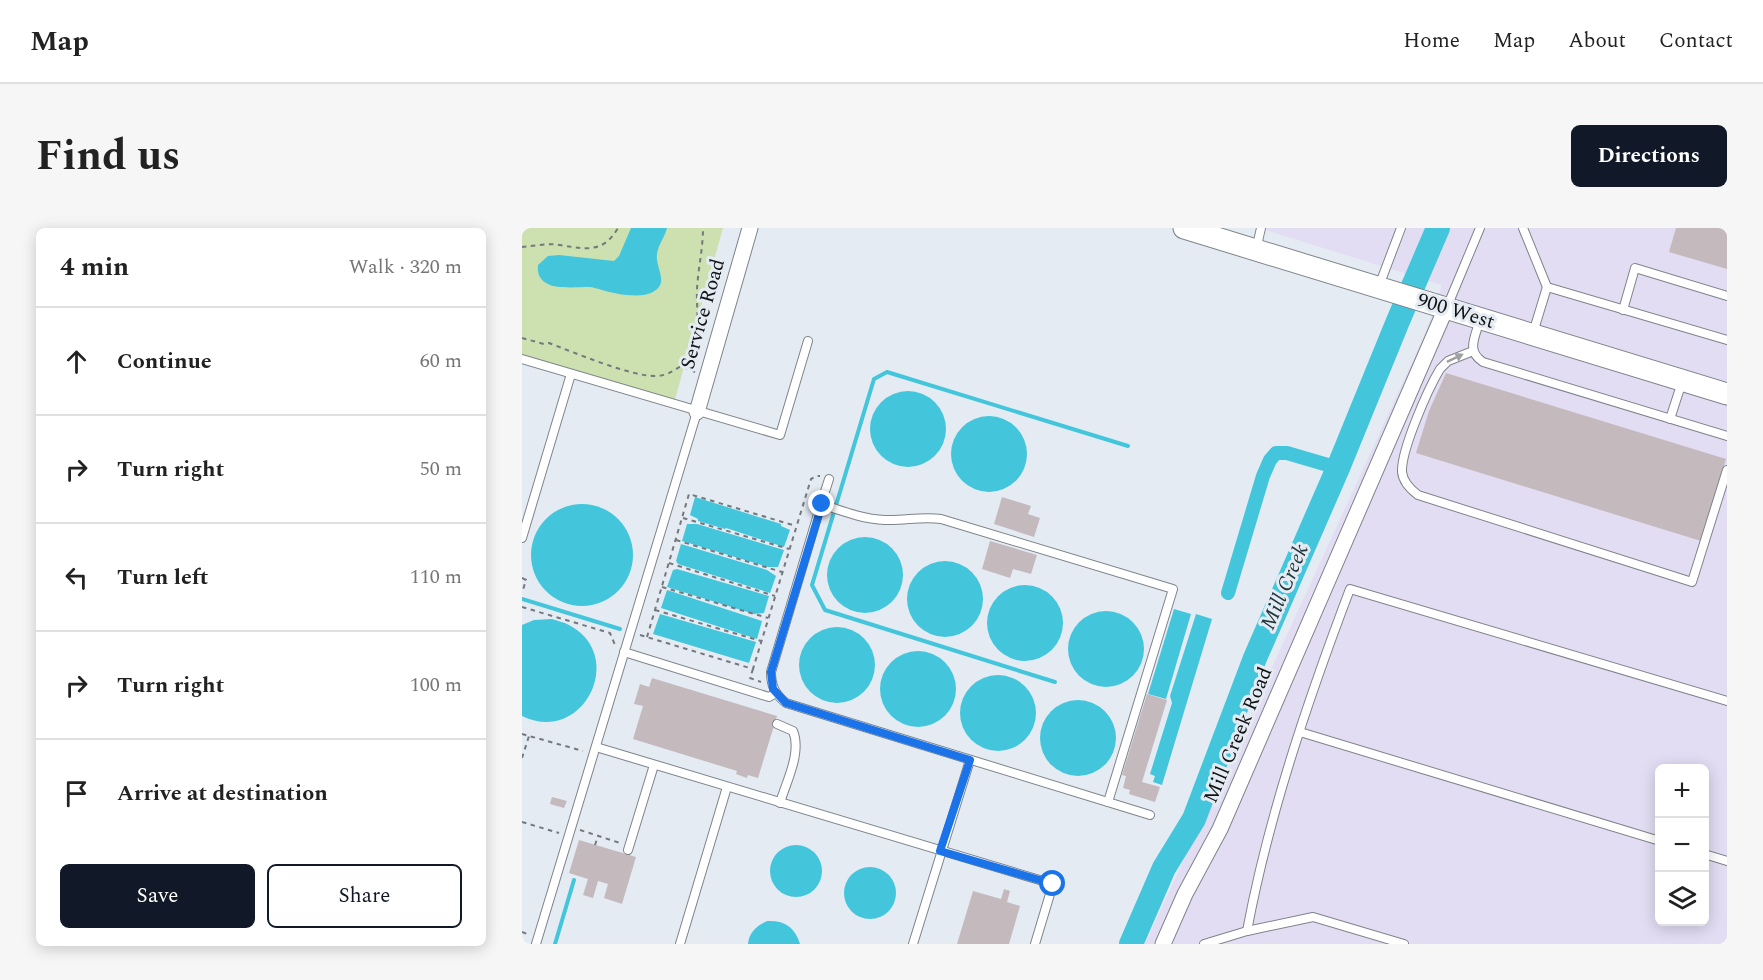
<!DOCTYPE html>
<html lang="en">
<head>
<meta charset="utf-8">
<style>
	:root { --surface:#fff; --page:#f6f6f6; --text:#222; --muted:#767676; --line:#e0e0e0; --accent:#111827 }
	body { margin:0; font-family:Spectral,serif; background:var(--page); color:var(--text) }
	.controls { position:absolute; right:18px; bottom:18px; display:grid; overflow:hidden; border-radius:9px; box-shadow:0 3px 15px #0003 }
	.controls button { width:54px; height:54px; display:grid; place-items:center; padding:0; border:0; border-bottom:2px solid var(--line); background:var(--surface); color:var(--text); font:30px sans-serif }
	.stop { position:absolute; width:18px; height:18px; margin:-14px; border:4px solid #1a73e8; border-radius:50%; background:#fff }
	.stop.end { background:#1a73e8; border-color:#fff; box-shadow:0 2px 6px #0008 }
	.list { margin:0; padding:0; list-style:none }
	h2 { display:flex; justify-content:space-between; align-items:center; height:78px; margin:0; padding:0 24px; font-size:26px }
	h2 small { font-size:20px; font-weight:400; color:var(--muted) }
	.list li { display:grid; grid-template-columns:39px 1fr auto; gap:18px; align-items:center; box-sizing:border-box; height:108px; padding:0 24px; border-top:2px solid var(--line) }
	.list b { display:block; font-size:22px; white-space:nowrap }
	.list em { font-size:20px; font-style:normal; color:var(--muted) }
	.actions { display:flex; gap:12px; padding:18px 24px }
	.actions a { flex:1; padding:14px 0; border:2px solid var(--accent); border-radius:9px; text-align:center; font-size:21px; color:var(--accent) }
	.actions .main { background:var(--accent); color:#fff }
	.icon { flex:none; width:33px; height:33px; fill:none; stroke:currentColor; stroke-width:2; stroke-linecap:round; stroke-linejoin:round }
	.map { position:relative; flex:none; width:1205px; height:716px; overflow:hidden; border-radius:9px }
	header { display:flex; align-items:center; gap:36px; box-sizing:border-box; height:84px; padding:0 30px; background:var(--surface); border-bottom:2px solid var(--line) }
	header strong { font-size:28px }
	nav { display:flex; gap:33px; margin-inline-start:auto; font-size:21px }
	.intro { display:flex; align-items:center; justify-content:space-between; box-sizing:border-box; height:144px; padding:0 36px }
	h1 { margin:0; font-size:42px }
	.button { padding:15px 27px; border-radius:9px; background:var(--accent); color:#fff; font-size:21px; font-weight:700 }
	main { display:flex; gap:36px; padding:0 36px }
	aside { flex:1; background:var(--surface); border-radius:9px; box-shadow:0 3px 15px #0003 }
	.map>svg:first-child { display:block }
	.industrial { fill:#e2ddf3; fill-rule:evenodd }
	.green { fill:#cce1af }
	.water { fill:#43c6db }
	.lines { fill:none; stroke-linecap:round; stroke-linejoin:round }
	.stream { stroke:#43c6db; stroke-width:4 }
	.canal { stroke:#43c6db; stroke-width:14 }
	.river { stroke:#43c6db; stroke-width:24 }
	.building { fill:#c4b9bd }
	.service-casing { stroke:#7e848b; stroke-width:10 }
	.minor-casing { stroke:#7e848b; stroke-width:17 }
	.secondary-casing { stroke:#7e848b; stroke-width:23 }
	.path { stroke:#75797e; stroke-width:2; stroke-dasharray:4.5 4.5; stroke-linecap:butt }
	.service { stroke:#fff; stroke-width:8 }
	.minor { stroke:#fff; stroke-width:15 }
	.secondary { stroke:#fff; stroke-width:21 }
	.oneway { fill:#9fa0a1 }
	.route { stroke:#1a73e8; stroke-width:8 }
	.labels { text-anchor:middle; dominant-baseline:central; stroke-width:6; stroke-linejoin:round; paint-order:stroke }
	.street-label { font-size:20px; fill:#101214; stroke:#e5ebf3 }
	.water-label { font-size:21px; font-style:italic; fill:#20363a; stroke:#e5ebf3 }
</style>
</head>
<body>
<header>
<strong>Map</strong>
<nav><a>Home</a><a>Map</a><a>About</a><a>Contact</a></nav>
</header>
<div class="intro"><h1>Find us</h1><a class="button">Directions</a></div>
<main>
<aside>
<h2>4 min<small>Walk · 320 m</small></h2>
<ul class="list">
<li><svg class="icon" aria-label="ahead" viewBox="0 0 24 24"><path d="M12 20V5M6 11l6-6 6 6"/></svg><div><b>Continue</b></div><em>60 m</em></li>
<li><svg class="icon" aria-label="right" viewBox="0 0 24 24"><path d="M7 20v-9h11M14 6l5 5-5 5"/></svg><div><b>Turn right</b></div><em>50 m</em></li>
<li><svg class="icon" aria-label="left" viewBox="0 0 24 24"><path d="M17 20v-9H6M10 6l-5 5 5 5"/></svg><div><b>Turn left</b></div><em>110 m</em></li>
<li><svg class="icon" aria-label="right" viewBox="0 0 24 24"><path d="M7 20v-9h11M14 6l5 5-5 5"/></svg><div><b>Turn right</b></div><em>100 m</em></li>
<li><svg class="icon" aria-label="arrive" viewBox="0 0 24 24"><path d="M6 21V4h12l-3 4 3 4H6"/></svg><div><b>Arrive at destination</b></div></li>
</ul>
<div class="actions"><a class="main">Save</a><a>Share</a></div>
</aside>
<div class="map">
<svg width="1205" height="716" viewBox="0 0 1205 716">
	<rect width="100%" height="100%" fill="#e5ebf3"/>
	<path class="industrial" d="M737,0H1205V716H623L903,106L920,57ZM1138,540H1182V694H1138Z"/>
	<polygon class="green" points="0,0 201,0 152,175 0,128"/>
	<g class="water">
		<path d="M109,0H145C143,9 136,17 135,26C133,40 148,55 131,64C119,71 93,66 80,62C76,61 71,59 67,59C57,59 34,61 26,56C18,52 15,46 16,37L26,28L37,27L92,33L97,28Z"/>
		<circle cx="386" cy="201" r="38"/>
		<circle cx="467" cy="226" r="38"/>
		<polygon points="173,269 259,296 259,298 268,302 262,319 204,300 203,301 176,293 176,291 168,287"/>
		<circle cx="60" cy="327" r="51"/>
		<polygon points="165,296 175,296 262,322 256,339 246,339 160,313"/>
		<circle cx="343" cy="347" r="38"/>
		<polygon points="159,316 245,342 254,348 248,365 156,336 154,333"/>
		<circle cx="423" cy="371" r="38"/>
		<polygon points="155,341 247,368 242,385 232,386 145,359 151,342"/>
		<circle cx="503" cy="395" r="38"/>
		<polygon points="145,362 240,393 235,411 139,380"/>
		<polygon points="652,381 669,386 644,471 626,466"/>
		<circle cx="584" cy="421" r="38"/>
		<polygon points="138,386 234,414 227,435 131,406"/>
		<polygon points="674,386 690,391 640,557 631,554 633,548 628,546 650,475 648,468"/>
		<path d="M30,391C35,393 42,394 47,397C106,428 61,518 0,488V397L12,392Z"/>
		<circle cx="315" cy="437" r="38"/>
		<circle cx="396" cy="461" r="38"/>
		<circle cx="476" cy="485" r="38"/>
		<circle cx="556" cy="510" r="38"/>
		<circle cx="274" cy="643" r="26"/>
		<circle cx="348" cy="665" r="26"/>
		<path d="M245,693C262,692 273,699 278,716H226C227,704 235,698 245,693Z"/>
	</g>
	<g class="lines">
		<g class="stream">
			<polyline points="0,371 98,401"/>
			<polyline points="533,454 303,382 290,357 352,151 365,144 606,218"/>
			<polyline points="33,716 52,652"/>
		</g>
		<polyline class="canal" points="706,365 741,248 748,232 754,225 765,225 816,240"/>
		<polyline class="river" points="609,716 642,640 672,591 733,430 816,240 876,93 916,0"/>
	</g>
	<g class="building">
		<polygon points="1154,0 1205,0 1205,41 1147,24"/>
		<polygon points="924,145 1204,231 1179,313 894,225 907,183"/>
		<polygon points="480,269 509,278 506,286 518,290 512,309 472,296"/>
		<polygon points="468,313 515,327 509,346 491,341 488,350 460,341"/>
		<polygon points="130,450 255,488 236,550 226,547 225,550 214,546 215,543 111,511 121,478 112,476 118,456 127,459"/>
		<polygon points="625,466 645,472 620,554 638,559 633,574 607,566 608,562 601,560 604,548 600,547"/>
		<polygon points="30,569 45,573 42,580 28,576"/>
		<polygon points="57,612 114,629 100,676 82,670 86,656 76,653 71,670 61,667 66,651 47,645"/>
		<polygon points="482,661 488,663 485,674 498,678 487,716 435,716 451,663 479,671"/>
	</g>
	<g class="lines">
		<defs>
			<g id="service">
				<polyline points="1001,0 1025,59"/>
				<polyline points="734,22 739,0"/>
				<polyline points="857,58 879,0"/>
				<polyline points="925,79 958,0"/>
				<polyline points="1101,82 1113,40 1205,68"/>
				<path d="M958,92C953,109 944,123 961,134L1205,208"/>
				<polyline points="1011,105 1025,59 1205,112"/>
				<path d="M951,123L926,133L918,141C906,161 879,222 880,244C881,254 888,261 896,267L1170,354L1205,242"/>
				<polyline points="0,131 258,207 286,113"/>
				<polyline points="1148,191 1160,154"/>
				<path d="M307,251L299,276C320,283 341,291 363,292C382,293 400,288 419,291L651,361L586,574"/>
				<path d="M299,276L249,444C249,458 253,466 264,475L628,587"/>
				<polyline points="0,310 49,146"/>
				<polyline points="102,424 247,469 254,465"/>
				<path d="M255,496L271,503C280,525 264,554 258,575"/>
				<polyline points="778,504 1138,613"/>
				<polyline points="74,519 531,656 513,716"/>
				<polyline points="106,622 132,537"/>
				<polyline points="1182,626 1205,633"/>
				<path d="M725,703C747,586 786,472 828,361L1205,473"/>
				<polyline points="14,716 175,184"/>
				<polyline points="158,716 205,559"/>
				<polyline points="391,716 448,532"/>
				<polyline points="682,716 725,703 791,689 882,716"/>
			</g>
			<g id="minor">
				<polyline points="175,184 228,0"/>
				<polyline points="641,716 663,666 698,601 924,80"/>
			</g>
			<polyline id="secondary" points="662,0 1205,166"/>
		</defs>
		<use href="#service" class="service-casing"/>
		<use href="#minor" class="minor-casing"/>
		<use href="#secondary" class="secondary-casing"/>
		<g class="path">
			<path d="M0,19C12,18 26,15 38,17C63,21 81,26 96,0"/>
			<path d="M0,110L22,116L27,115C51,124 110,149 134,148C144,148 151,143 159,138L173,144"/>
			<path d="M159,138C182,114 174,91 175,61C176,41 181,21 181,0"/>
			<polyline points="161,290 267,321"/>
			<polyline points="154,312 260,344"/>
			<polyline points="147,335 253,368"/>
			<polyline points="0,350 4,352 0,365"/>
			<polyline points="140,359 246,390"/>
			<polyline points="0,379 88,405 93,417"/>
			<polyline points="133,382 239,413"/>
			<polyline points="118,407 231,441 289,251 295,248 298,248"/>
			<polyline points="125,409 167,266 274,298"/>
			<polyline points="231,441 228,450 239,454"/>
			<polyline points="0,506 61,523"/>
			<polyline points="0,530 7,508"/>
			<polyline points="0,594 37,605"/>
			<polyline points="58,602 98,615"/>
			<polyline points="73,617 76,608"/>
			<polyline points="0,704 8,707"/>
		</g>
		<use href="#service" class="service"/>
		<use href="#minor" class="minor"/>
		<use href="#secondary" class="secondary"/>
	</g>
	<defs><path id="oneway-solid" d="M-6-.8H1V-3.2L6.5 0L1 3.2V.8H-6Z" transform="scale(1.5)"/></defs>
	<use class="oneway" href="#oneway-solid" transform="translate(933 130) rotate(-26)"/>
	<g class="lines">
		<polyline class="route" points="300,276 249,444 251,461 264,475 448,532 418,623 531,656"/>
	</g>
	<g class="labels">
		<g class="street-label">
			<text transform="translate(934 83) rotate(17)">900 West</text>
			<text transform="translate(181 86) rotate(-74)">Service Road</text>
			<text transform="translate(716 507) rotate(-67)">Mill Creek Road</text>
		</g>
		<g class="water-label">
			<text transform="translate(763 359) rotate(-67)">Mill Creek</text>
		</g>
	</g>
</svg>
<div class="controls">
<button>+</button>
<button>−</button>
<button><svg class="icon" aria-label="layers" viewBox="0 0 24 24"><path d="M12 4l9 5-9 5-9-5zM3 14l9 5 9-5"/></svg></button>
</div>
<div class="stop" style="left:531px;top:656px"></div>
<div class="stop end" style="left:300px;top:276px"></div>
</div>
</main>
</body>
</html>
